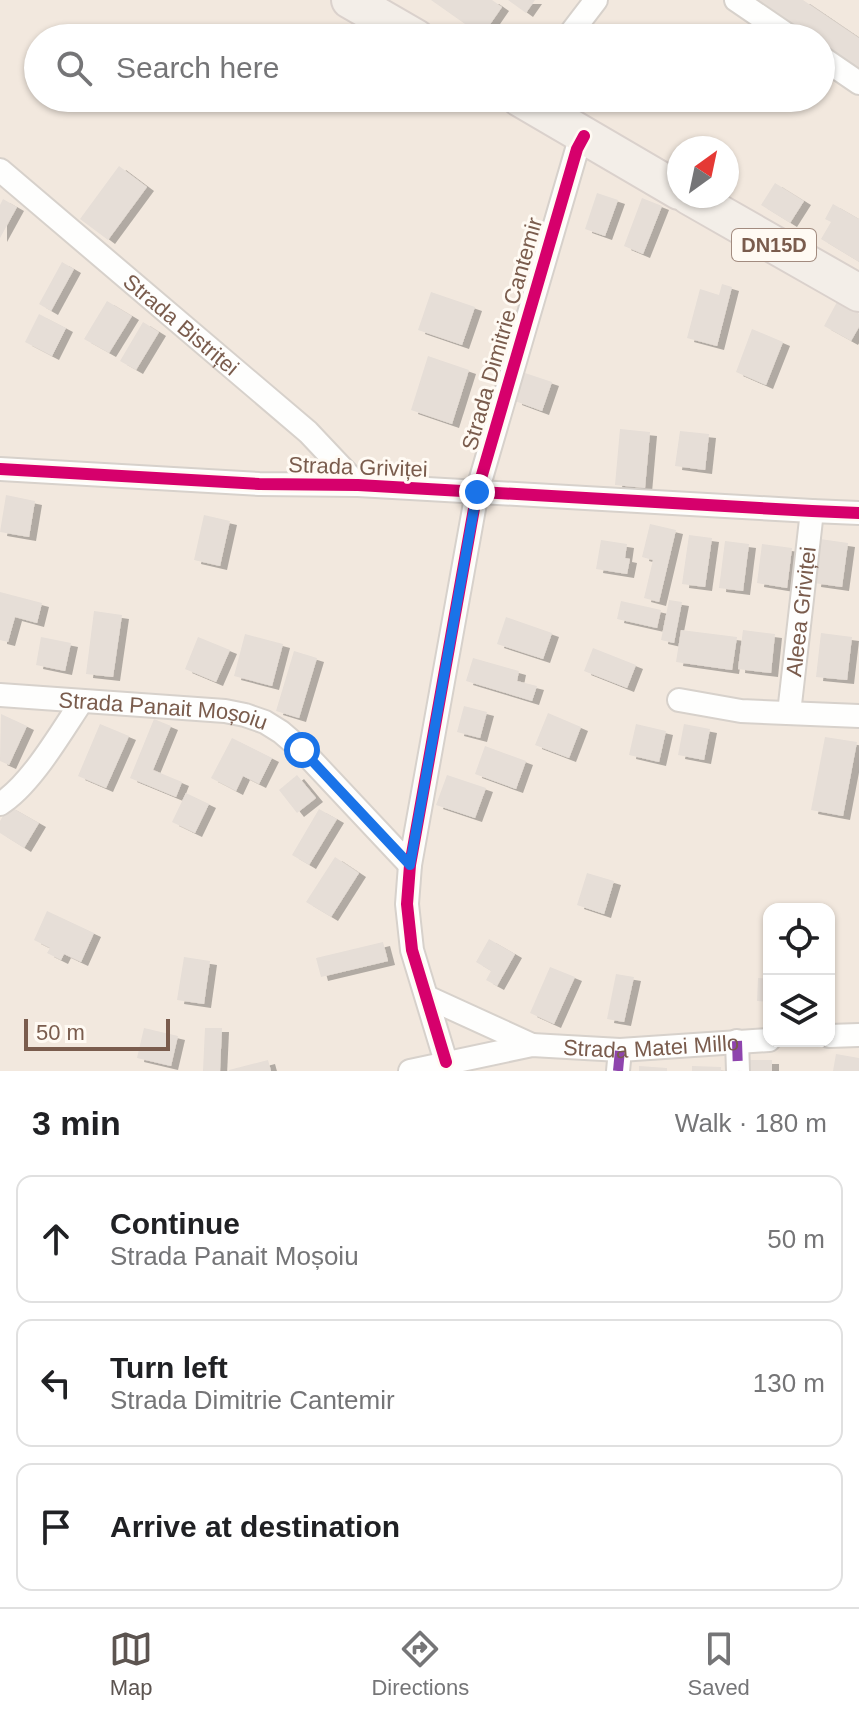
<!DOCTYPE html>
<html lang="en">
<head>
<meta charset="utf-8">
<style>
	:root { --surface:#fff; --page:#f6f6f6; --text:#202124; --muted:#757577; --line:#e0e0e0; --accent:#5c5450 }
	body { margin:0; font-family:Arial,sans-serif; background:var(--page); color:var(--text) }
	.controls { position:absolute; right:24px; bottom:24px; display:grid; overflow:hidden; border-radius:16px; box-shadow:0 2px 6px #0004 }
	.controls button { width:72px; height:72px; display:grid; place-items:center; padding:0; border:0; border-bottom:2px solid var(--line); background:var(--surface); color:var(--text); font:40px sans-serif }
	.compass { position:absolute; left:667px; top:136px; width:72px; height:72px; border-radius:50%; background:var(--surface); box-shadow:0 2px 6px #0004; rotate:33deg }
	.scale { position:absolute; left:24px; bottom:20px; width:146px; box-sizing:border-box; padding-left:8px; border:4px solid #7a5c4d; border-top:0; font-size:22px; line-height:28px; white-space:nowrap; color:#7a5c4d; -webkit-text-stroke:6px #fffaf3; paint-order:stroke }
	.stop { position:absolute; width:24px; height:24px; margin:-18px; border:6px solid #1a73e8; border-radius:50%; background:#fff }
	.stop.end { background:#1a73e8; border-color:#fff; box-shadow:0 2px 8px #0008 }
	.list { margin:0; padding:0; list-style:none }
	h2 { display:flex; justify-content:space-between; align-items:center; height:104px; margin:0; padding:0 32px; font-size:34px }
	h2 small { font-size:26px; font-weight:400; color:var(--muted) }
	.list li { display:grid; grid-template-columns:52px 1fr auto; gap:24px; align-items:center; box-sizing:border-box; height:128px; margin:0 16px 16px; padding:0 16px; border:2px solid var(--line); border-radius:16px }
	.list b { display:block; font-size:30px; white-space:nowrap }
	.list p { margin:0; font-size:26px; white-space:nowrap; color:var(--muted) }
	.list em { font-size:26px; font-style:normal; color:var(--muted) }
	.icon { flex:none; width:44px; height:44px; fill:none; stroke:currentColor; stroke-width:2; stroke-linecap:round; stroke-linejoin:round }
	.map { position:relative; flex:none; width:859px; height:1071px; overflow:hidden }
	.search { position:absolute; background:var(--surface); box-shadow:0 2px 6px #0004; left:24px; right:24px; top:24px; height:88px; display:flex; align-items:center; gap:20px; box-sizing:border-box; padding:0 28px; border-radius:44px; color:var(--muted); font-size:30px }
	.sheet { height:536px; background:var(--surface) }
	nav { display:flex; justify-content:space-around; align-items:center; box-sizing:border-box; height:112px; border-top:2px solid var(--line); background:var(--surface); font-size:22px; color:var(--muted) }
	nav a { display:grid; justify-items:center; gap:4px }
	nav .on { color:var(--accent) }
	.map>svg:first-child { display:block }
	.residential { fill:#f2e8de; fill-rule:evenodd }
	.building { fill:#e6ded7; filter:url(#shadow) }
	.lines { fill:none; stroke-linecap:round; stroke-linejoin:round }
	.street-casing { stroke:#d7d1cb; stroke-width:26 }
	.primary-casing { stroke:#dad1cc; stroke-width:40 }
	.street { stroke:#fefefd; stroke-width:22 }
	.primary { stroke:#f3eee8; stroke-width:36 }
	.quiet { stroke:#8e44ad; stroke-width:10; stroke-dasharray:20 10; stroke-linecap:butt }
	.cycleway-casing { stroke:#fffaf3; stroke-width:17 }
	.cycleway { stroke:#d6006c; stroke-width:12 }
	.route { stroke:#1a73e8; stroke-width:10 }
	.labels { text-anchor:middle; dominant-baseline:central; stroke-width:6; stroke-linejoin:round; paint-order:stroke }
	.shield { fill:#fffaf3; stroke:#a28b7f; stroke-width:2 }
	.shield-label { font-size:20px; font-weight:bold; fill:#7a5c4d }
	.street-label { font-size:22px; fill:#7a5c4d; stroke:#fffaf3 }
</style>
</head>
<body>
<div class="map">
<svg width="859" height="1071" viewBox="0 0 859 1071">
	<defs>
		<filter id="shadow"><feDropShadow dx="7" dy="4" stdDeviation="0" flood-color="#0004"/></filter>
	</defs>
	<rect width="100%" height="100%" fill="#f9f5f0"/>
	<path class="residential" d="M0,0H859V1071H0ZM38,38H821V98H38ZM679,148H727V196H679ZM769,909H829V1041H769Z"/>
	<g class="building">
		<polygon points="431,0 492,0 502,7 482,36"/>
		<polygon points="508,0 535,0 526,13"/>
		<polygon points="745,0 803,0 859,38 859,76 821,51 821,38 802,38"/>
		<polygon points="119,166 147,187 108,240 80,219"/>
		<polygon points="775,183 804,201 790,223 761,205"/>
		<polygon points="597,193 618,200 605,236 585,229"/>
		<polygon points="642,198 662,206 643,254 624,246"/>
		<polygon points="3,199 17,207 0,238 0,205"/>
		<polygon points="833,204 859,219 859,262 821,239 831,222 825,219"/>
		<polygon points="62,262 74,269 51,311 39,304"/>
		<polygon points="722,284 732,287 717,346 687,338 700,289 719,295"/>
		<polygon points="431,292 475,307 462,345 418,330"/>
		<polygon points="107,301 132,316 109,353 84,339"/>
		<polygon points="837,302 859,314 859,327 851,341 824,326"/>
		<polygon points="39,314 66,328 52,356 25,342"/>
		<polygon points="143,322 159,332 136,370 120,361"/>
		<polygon points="752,329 783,342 766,385 736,372"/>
		<polygon points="428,356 469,370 452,424 411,410"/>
		<polygon points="525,373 552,382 542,411 515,401"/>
		<polygon points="620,429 650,432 645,488 615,485"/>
		<polygon points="680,431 709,434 705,470 675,466"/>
		<polygon points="6,495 35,501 29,537 0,532"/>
		<polygon points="204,515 230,521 220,566 194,560"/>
		<polygon points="650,524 676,530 659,602 644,598 653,560 642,557"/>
		<polygon points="689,535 712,538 705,587 682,584"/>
		<polygon points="820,539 848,543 842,587 814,583"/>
		<polygon points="601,540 627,544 625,558 630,559 627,574 596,569"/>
		<polygon points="725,541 749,544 743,591 719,588"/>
		<polygon points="762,544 792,548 787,588 757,583"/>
		<polygon points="0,592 42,603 37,623 15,617 8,642 0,640"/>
		<polygon points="669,600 682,602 674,643 661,640"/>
		<polygon points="621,601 661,610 657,628 617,619"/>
		<polygon points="94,611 122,615 113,677 86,674"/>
		<polygon points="506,617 552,633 543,659 497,644"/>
		<polygon points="681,630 737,637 732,670 676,662"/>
		<polygon points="743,630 775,634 771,673 738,669"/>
		<polygon points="821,633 852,637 847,680 816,677"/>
		<polygon points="245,634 283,644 272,686 234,676"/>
		<polygon points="41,637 71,643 65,671 36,665"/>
		<polygon points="198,637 230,650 216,682 185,669"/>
		<polygon points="593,648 636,665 627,688 584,671"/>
		<polygon points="294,651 317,658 299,718 276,711"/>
		<polygon points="473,658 519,671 517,681 537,686 532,701 466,681"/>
		<polygon points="464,706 487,712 480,738 457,732"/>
		<polygon points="548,713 581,727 569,758 535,745"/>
		<polygon points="1,714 27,726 9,765 0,761"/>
		<polygon points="154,719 171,726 153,770 182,782 176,797 130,778"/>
		<polygon points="100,724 129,736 106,788 78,776"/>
		<polygon points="636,724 666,731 659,762 629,755"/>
		<polygon points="684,724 710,729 704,760 678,755"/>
		<polygon points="825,737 857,742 843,816 811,810"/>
		<polygon points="232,738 272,758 259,784 243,776 236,791 211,778"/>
		<polygon points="485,746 526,761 516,789 475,774"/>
		<polygon points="297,775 316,798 297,813 279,790"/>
		<polygon points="447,775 486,788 475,818 436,805"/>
		<polygon points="186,793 209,804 195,833 172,822"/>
		<polygon points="9,806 39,823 24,848 0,833 0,821"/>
		<polygon points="319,809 337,819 309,865 292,855"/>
		<polygon points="335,857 359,873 331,917 306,902"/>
		<polygon points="587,873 614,881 604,914 577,905"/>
		<polygon points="47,911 94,933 81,962 64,954 61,960 47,953 50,948 34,940"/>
		<polygon points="489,939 515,954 497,986 486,980 491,971 476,962"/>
		<polygon points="383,942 388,961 321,977 316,958"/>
		<polygon points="184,957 210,961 204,1004 177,1000"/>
		<polygon points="550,967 575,977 554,1024 530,1013"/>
		<polygon points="616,974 634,977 624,1022 607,1019"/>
		<polygon points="758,978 769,979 769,1002 757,1001"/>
		<polygon points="144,1028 178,1036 171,1066 137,1058"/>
		<polygon points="205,1028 222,1028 220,1071 203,1071"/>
		<polygon points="836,1054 859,1058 859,1071 833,1071"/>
		<polygon points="268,1060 271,1071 229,1071 229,1070"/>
		<rect x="749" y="1060" width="23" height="11"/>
		<polygon points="639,1066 667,1068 667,1071 639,1071"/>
		<polygon points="692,1066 721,1067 721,1071 692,1071"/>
	</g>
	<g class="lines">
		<defs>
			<g id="street">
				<polyline points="736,0 792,38"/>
				<polyline points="567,38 596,0"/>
				<polyline points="821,57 859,83"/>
				<path id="s1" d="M0,170L308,432L358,485"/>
				<polyline points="0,469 259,484 358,485 812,511 859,513"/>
				<path id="s2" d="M0,695L225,711L245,715L265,722L281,732L302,750L410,865"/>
				<polyline points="679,700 741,711 859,716"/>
				<path id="s3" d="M789,713L812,511"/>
				<path d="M0,804C31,785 61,732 82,701"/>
				<polyline points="427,997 532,1045"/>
				<polyline points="829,1036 859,1035"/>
				<polyline points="737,1041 738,1071"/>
				<polyline points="446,1062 412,950 407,904 410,865 477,492 577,149 584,136"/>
				<path id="s4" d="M410,1071L532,1045L620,1050L769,1040"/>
				<polyline points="618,1071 620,1050"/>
			</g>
			<g id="primary">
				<polyline points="350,0 416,38"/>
				<polyline points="520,98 679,191"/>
				<polyline points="689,196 859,293"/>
			</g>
		</defs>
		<use href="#street" class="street-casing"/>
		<use href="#primary" class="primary-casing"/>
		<use href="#street" class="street"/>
		<use href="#primary" class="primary"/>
		<g class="quiet">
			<polyline points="737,1041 738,1071"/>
			<polyline points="618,1071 620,1050"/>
		</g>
		<defs>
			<g id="cycleway">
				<polyline points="0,469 259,484 358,485 812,511 859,513"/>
				<polyline points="446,1062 412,950 407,904 410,865 477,492 577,149 584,136"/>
			</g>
		</defs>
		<use href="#cycleway" class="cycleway-casing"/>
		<use href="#cycleway" class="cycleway"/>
	</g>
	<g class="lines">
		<polyline class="route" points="302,750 410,865 477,492"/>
	</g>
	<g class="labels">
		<rect class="shield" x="732" y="229" width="84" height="32" rx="6"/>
		<g class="shield-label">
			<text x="774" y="245">DN15D</text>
		</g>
		<g class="street-label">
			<text stroke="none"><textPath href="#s1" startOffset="238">Strada Bistriței</textPath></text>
			<text transform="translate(502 334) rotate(-74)">Strada Dimitrie Cantemir</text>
			<text transform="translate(358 467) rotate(2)">Strada Griviței</text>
			<text stroke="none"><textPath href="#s3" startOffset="102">Aleea Griviței</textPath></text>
			<text stroke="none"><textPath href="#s2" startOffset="164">Strada Panait Moșoiu</textPath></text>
			<text stroke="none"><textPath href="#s4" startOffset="244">Strada Matei Millo</textPath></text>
		</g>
	</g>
</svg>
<div class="controls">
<button><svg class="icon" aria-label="locate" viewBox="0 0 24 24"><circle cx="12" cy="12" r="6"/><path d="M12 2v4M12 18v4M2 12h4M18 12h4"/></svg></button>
<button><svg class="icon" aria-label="layers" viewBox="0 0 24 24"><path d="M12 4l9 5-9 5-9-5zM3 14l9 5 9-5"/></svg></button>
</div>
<svg class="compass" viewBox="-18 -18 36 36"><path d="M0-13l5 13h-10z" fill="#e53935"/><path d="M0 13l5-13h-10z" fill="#757577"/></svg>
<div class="scale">50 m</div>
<div class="stop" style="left:302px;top:750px"></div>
<div class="stop end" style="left:477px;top:492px"></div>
<div class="search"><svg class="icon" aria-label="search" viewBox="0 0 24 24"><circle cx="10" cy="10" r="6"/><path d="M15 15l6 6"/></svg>Search here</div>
</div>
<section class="sheet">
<h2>3 min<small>Walk · 180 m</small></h2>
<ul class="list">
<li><svg class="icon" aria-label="ahead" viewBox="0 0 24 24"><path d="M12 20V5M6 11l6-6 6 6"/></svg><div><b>Continue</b><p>Strada Panait Moșoiu</p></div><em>50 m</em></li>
<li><svg class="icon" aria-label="left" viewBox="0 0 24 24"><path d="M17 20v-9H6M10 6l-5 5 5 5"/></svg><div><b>Turn left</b><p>Strada Dimitrie Cantemir</p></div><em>130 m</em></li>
<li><svg class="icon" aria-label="arrive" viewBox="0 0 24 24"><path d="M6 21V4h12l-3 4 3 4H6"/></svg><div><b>Arrive at destination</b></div></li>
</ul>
</section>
<nav>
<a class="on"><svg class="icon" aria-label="map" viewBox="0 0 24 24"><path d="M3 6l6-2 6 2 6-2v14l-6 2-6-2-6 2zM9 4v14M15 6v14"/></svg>Map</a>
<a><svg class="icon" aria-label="directions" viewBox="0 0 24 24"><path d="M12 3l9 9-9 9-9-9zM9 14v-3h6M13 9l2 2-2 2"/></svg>Directions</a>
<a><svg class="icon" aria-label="saved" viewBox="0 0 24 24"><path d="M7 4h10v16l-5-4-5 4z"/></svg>Saved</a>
</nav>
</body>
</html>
